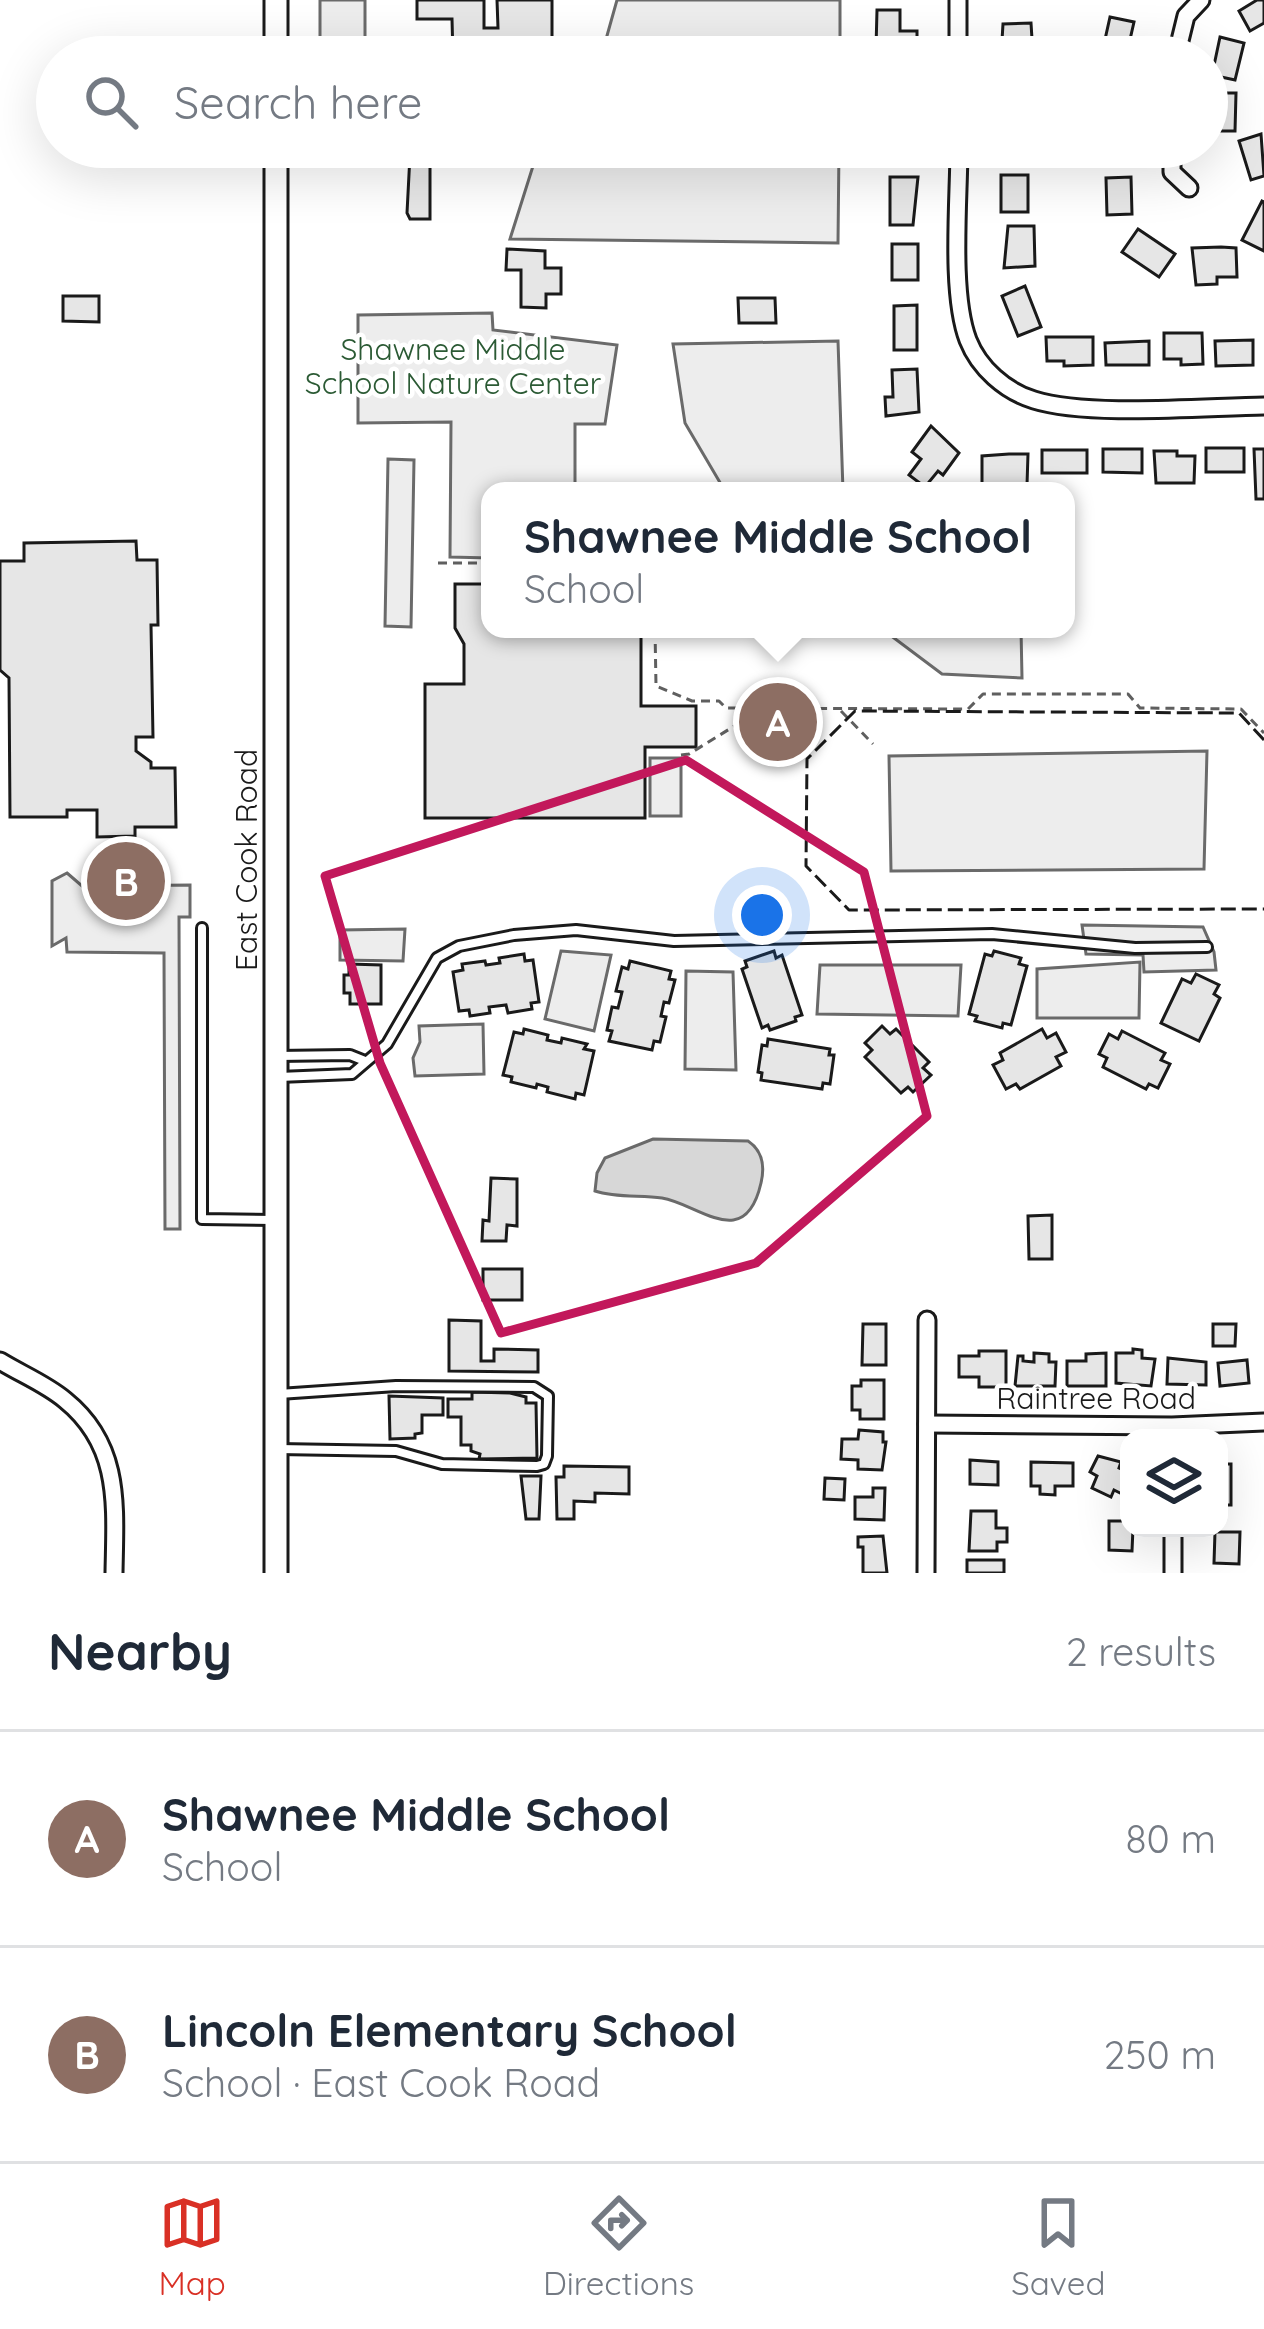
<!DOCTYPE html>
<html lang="en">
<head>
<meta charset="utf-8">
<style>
	:root { --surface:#fff; --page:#f2f2f3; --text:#1f2937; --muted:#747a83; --line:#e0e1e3; --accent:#d93025 }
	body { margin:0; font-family:Quicksand,sans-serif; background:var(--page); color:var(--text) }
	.controls { position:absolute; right:36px; bottom:36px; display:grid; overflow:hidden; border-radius:24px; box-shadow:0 12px 48px #0002 }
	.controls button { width:108px; height:108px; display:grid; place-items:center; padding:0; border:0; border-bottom:3px solid var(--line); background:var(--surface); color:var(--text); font:60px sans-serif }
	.you { position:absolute; left:762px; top:915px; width:42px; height:42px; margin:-30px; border:9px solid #fff; border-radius:50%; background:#1a73e8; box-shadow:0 0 0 18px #1a73e833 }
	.badge { display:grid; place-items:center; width:78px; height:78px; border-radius:50%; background:var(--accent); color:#fff; font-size:39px; font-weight:700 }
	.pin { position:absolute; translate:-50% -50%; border:6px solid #fff; box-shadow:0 3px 12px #0006 }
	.popup { position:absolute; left:481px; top:482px; width:594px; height:156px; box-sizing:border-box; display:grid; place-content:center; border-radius:24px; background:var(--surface); filter:drop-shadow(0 3px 9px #0005); font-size:39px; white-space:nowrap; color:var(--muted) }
	.popup b { font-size:45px; color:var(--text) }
	.popup::after { content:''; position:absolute; left:50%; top:100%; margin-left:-24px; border:24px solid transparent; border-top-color:var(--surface) }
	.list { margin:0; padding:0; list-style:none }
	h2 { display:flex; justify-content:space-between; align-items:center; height:156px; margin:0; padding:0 48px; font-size:51px }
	h2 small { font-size:39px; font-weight:400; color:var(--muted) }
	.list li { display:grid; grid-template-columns:78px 1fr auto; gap:36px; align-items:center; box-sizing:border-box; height:216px; padding:0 48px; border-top:3px solid var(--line) }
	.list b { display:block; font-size:45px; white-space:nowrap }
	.list p { margin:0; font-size:39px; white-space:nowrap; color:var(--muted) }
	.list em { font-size:39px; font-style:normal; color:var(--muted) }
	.icon { flex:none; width:66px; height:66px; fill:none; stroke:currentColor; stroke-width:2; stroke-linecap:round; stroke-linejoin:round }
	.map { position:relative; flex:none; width:1264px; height:1573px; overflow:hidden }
	.search { position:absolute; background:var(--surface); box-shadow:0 12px 48px #0002; left:36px; right:36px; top:36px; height:132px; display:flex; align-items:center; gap:30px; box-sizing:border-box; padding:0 42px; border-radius:66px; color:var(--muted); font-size:45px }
	.sheet { height:588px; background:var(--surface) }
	nav { display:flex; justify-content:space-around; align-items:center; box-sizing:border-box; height:168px; border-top:3px solid var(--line); background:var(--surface); font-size:33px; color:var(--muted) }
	nav a { display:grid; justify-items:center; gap:6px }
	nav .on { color:var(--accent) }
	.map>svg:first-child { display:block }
	.built { fill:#ededed; stroke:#6a6a6a; stroke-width:3 }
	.water { fill:#d7d7d7; stroke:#6a6a6a; stroke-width:3 }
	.building { fill:#e6e6e6; stroke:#1a1a1a; stroke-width:3 }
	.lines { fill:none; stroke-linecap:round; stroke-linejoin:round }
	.lane-casing { stroke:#1a1a1a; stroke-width:14 }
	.street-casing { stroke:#1a1a1a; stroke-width:21 }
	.secondary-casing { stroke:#1a1a1a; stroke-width:27 }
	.path { stroke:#5f5f5f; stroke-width:3; stroke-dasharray:9 6; stroke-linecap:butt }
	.lane { stroke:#fff; stroke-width:8 }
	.street { stroke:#fff; stroke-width:15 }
	.secondary { stroke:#fff; stroke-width:21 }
	.fence { stroke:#1a1a1a; stroke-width:3; stroke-dasharray:15 6; stroke-linecap:butt }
	.marked { fill:none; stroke:#c2185b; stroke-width:9; stroke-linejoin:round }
	.labels { text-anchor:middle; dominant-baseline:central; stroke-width:9; stroke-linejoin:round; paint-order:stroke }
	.park-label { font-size:30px; fill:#2b5a34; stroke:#fff }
	.street-label { font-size:30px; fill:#1a1a1a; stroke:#fff }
</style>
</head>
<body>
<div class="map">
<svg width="1264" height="1573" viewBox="0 0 1264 1573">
	<rect width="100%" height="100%" fill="#fff"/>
	<g class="built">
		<rect x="320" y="0" width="45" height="57"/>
		<polygon points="617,0 840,0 840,57 601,57"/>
		<polygon points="539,147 839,147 838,243 510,239"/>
		<polygon points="492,313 493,330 617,345 605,424 575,424 575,491 490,491 490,558 450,557 451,422 358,423 358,315"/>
		<polygon points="838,341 843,491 725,491 685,423 673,344"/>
		<polygon points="388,459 414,460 411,627 385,626"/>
		<polygon points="882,629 1021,629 1022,678 942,674"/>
		<polygon points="1207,751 1204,869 891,871 889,756"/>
		<rect x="650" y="758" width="31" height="58"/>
		<polygon points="67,873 82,886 190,885 190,917 179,917 180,1229 165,1229 164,953 67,952 66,938 52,946 52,881"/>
		<polygon points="1082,925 1203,927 1214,952 1216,970 1144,972 1143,955 1086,954"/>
		<polygon points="405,929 403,961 340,960 340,930"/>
		<polygon points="561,951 611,955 594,1031 545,1019"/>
		<polygon points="1140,962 1139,1018 1037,1018 1037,969"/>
		<polygon points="820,965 961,965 958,1016 817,1014"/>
		<polygon points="686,971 733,972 736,1070 685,1069"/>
		<polygon points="483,1024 484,1074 415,1076 413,1058 420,1042 419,1026"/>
	</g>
	<path class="water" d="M653,1139L748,1141C763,1151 765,1166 761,1183C745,1253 699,1204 662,1198C640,1195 616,1198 595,1191L597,1173L605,1158Z"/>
	<g class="building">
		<polygon points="417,0 484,0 484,28 498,28 497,0 552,0 552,57 497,57 497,39 484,39 484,57 453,57 452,19 417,19"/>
		<polygon points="1257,0 1264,0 1264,23 1250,31 1239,11"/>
		<polygon points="877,10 900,10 900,31 917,31 917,50 876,48"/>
		<polygon points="1110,17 1134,22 1126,57 1102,53"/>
		<polygon points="1031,23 1032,39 1043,38 1044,55 1001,57 1003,24"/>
		<polygon points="1220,37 1244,43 1235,80 1212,75"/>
		<polygon points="1211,93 1236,93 1235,131 1211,131"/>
		<polygon points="1261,134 1264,176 1251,180 1239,141"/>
		<polygon points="894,147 917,147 917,164 882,163 882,149"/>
		<polygon points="1018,147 1049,147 1049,151 1042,151 1042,163 1018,163"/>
		<polygon points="1100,147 1129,147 1129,165 1100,163"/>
		<polygon points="410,155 430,155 430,219 410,219 407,213"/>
		<rect x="1001" y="175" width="27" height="37"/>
		<polygon points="890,177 918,177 913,225 890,225"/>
		<polygon points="1131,177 1132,214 1107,215 1106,178"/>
		<polygon points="1262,201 1264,202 1264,251 1242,240"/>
		<polygon points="1008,226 1034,226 1035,266 1004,268"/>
		<polygon points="1138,229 1175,254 1159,277 1122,252"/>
		<rect x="892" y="244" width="26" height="36"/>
		<polygon points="1221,247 1236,248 1237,277 1217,277 1217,284 1196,285 1192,248"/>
		<polygon points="507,249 545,251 545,268 561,268 561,294 546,294 546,308 521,307 521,270 506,270"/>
		<polygon points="1025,286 1041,327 1018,336 1002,296"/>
		<polygon points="63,296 99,296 99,322 63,321"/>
		<polygon points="738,298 775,298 776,323 739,323"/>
		<polygon points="917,305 917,350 894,350 894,306"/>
		<polygon points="1164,333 1202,333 1203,364 1181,365 1181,359 1164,359"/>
		<polygon points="1046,337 1093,337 1093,365 1064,366 1064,361 1047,361"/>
		<polygon points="1253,340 1253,365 1216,366 1215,341"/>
		<polygon points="1149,341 1149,365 1106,365 1105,343"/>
		<polygon points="917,369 919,412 886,416 885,397 893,397 892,370"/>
		<polygon points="931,426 959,453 943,475 938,471 925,487 909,475 921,459 912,452"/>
		<rect x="1206" y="448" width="38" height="24"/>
		<polygon points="1103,449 1142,449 1142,473 1103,472"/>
		<polygon points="1254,449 1264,449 1264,499 1256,499"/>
		<rect x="1042" y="450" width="45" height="23"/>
		<polygon points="1154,451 1177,451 1177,456 1195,456 1194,483 1156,483"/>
		<polygon points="1009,454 1028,454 1027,485 982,485 982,456"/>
		<polygon points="136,541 137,560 157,560 158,625 151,625 153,737 136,737 136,751 151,762 151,768 175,768 176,827 135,827 135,836 97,837 97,810 67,810 67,817 10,817 9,678 0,670 0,561 24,561 24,543"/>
		<polygon points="455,584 490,584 490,629 641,629 641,706 696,706 696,747 645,747 645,818 425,818 425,684 464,684 464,644 455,628"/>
		<polygon points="774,951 776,958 782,955 802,1015 795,1017 796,1021 770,1030 768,1025 762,1028 742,969 747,967 745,961"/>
		<polygon points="994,951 1021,958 1019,964 1027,966 1011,1025 1003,1023 1002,1028 975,1021 977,1016 969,1014 985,954 992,956"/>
		<polygon points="524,954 525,961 533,960 539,1002 531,1003 532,1009 508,1013 506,1005 489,1007 490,1013 470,1016 469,1010 459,1011 453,972 463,970 462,964 485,961 486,965 500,963 499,958"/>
		<polygon points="630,961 671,971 669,979 675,980 669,1003 664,1002 661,1016 666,1017 660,1042 654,1041 652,1050 609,1041 612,1031 607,1030 612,1007 618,1008 622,992 616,991 622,967 628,969"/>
		<polygon points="349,964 381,965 381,1004 350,1004 350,993 344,993 344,975 349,975"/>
		<polygon points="1196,974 1219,985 1214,994 1220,998 1199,1041 1161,1023 1182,979 1191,983"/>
		<polygon points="882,1026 890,1034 896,1029 929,1062 923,1068 931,1075 913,1092 908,1087 901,1093 865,1057 872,1050 865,1043"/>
		<polygon points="524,1029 548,1035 547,1040 561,1043 562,1038 587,1044 584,1049 594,1051 584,1095 576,1093 575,1099 547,1092 548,1087 537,1084 536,1088 511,1082 512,1077 503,1075 514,1032 523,1034"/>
		<polygon points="1042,1029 1047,1038 1056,1033 1066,1052 1056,1057 1061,1066 1020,1089 1016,1084 1006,1089 993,1065 1003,1060 1000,1053"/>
		<polygon points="1122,1031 1165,1053 1161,1060 1170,1064 1158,1088 1149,1084 1146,1089 1103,1067 1107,1058 1099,1054 1109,1034 1118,1039"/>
		<polygon points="768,1039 830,1049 829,1055 834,1055 830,1084 823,1083 822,1089 761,1080 762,1073 758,1072 762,1045 767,1046"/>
		<polygon points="491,1178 517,1179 517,1226 507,1225 506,1241 482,1241 483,1220 489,1221"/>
		<polygon points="1052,1215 1052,1259 1029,1259 1028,1216"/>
		<rect x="483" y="1269" width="39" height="31"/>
		<polygon points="449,1320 481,1321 481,1361 494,1361 494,1349 538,1350 538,1372 449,1371"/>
		<polygon points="863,1324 886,1324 886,1365 862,1365"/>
		<polygon points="1213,1324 1236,1324 1235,1346 1213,1346"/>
		<polygon points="1133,1349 1142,1350 1142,1358 1155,1359 1151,1386 1116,1383 1116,1353 1133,1353"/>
		<polygon points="979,1351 1006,1351 1006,1387 979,1387 979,1377 959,1377 959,1356 979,1356"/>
		<polygon points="1034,1353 1049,1354 1049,1362 1056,1362 1055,1386 1015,1386 1018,1356 1023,1356 1023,1361 1034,1362"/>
		<polygon points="1106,1353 1106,1386 1067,1386 1067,1361 1086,1361 1086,1354"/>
		<polygon points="1168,1358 1206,1362 1206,1385 1167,1384"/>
		<polygon points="1247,1360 1249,1383 1220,1386 1218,1363"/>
		<polygon points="861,1380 884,1380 884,1419 860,1419 860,1410 852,1410 852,1386 861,1386"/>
		<polygon points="472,1392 510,1393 526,1397 526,1403 536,1403 537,1458 479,1459 480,1454 471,1451 471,1445 461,1445 461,1417 448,1417 448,1399 472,1399"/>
		<polygon points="389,1396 443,1398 443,1415 422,1415 422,1433 415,1434 415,1438 390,1439"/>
		<polygon points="859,1430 883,1432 883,1442 886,1442 882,1470 858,1469 858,1460 841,1459 842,1439 858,1439"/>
		<polygon points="1098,1456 1121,1462 1119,1468 1129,1473 1122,1494 1114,1490 1111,1497 1092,1488 1097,1476 1090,1472"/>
		<polygon points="970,1460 998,1462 998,1485 970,1484"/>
		<polygon points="1031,1462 1073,1463 1073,1486 1055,1486 1055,1495 1040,1494 1040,1486 1031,1486"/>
		<rect x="1219" y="1464" width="12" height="41"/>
		<polygon points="564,1466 629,1467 629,1494 595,1493 595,1502 574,1501 574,1519 557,1519 556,1477 564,1477"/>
		<polygon points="521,1476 541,1476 539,1519 526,1519"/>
		<polygon points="825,1478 845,1479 844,1500 824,1499"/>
		<polygon points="873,1488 885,1488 884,1520 855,1519 855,1497 873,1497"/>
		<polygon points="971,1511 996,1511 996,1528 1007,1528 1007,1542 997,1542 997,1551 969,1551"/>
		<polygon points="1109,1521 1129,1521 1129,1528 1133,1528 1132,1551 1109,1550"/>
		<polygon points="1215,1532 1240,1532 1239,1564 1214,1563"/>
		<polygon points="883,1536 887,1573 863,1573 863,1547 858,1547 858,1537"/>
		<rect x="967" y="1560" width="37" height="13"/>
	</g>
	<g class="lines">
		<defs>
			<g id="lane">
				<polyline points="202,928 202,1219 275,1220"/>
				<polyline points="277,1056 350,1055 365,1061"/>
				<polyline points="279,1077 352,1074 387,1044 437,958 459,946 514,935 576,930 674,941 992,934 1135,948 1207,947"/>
				<polyline points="278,1449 396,1451 442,1464 537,1466 544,1464 547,1456 548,1396 534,1387 396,1386 279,1394"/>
			</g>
			<g id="street">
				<polyline points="958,0 958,57"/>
				<polyline points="1176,57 1186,16 1201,0"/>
				<path d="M959,147C959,199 950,293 968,340C979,368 1005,391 1034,400C1088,417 1203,407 1264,406"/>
				<polyline points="1172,147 1172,172 1189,188"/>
				<path d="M0,1361C21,1374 46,1384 65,1400C122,1446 115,1507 114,1573"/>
				<polyline points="927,1424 1172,1426 1264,1422"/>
				<polyline points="1173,1528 1173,1573"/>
				<polyline points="926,1573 927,1320"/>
			</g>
			<g id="secondary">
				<polyline points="276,0 276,57"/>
				<polyline points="276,1573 276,147"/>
			</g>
		</defs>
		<use href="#lane" class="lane-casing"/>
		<use href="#street" class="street-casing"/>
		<use href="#secondary" class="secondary-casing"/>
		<g class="path">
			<polyline points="438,563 490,563"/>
			<polyline points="655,629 656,686 692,701 719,701 726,708 968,709 983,694 1128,694 1140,708 1241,709 1264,733"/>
			<polyline points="841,711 873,744"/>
			<polyline points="681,755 689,754 762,709"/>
		</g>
		<use href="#lane" class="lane"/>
		<use href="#street" class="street"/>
		<use href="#secondary" class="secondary"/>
		<polyline class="fence" points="1264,740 1239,713 855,711 807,759 806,866 849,910 1264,909"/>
	</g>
	<path class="marked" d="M686,760L864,872L927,1116L756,1263L501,1333L380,1063L325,876Z"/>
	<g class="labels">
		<g class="park-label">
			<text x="453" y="349">Shawnee Middle<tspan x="453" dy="34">School Nature Center</tspan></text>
		</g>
		<g class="street-label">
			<text transform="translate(246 860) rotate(-90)">East Cook Road</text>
			<text x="1096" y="1398">Raintree Road</text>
		</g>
	</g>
</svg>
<div class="controls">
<button><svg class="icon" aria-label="layers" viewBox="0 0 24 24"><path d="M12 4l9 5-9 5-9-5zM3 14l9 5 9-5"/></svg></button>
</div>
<div class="you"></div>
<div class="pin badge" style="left:778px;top:722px;background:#8d6e63">A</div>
<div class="popup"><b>Shawnee Middle School</b>School</div>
<div class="pin badge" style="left:126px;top:881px;background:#8d6e63">B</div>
<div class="search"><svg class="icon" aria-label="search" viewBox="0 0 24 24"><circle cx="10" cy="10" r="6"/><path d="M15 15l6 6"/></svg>Search here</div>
</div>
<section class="sheet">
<h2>Nearby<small>2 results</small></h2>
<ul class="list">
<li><span class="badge" style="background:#8d6e63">A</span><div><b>Shawnee Middle School</b><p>School</p></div><em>80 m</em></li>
<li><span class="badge" style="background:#8d6e63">B</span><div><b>Lincoln Elementary School</b><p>School · East Cook Road</p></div><em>250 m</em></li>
</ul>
</section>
<nav>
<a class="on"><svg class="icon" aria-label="map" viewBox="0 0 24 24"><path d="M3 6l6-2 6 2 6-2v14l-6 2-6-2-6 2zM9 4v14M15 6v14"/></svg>Map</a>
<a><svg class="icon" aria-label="directions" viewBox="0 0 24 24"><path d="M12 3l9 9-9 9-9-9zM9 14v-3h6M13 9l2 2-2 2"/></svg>Directions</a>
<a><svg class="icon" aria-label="saved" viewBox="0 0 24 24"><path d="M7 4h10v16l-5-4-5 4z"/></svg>Saved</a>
</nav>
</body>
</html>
